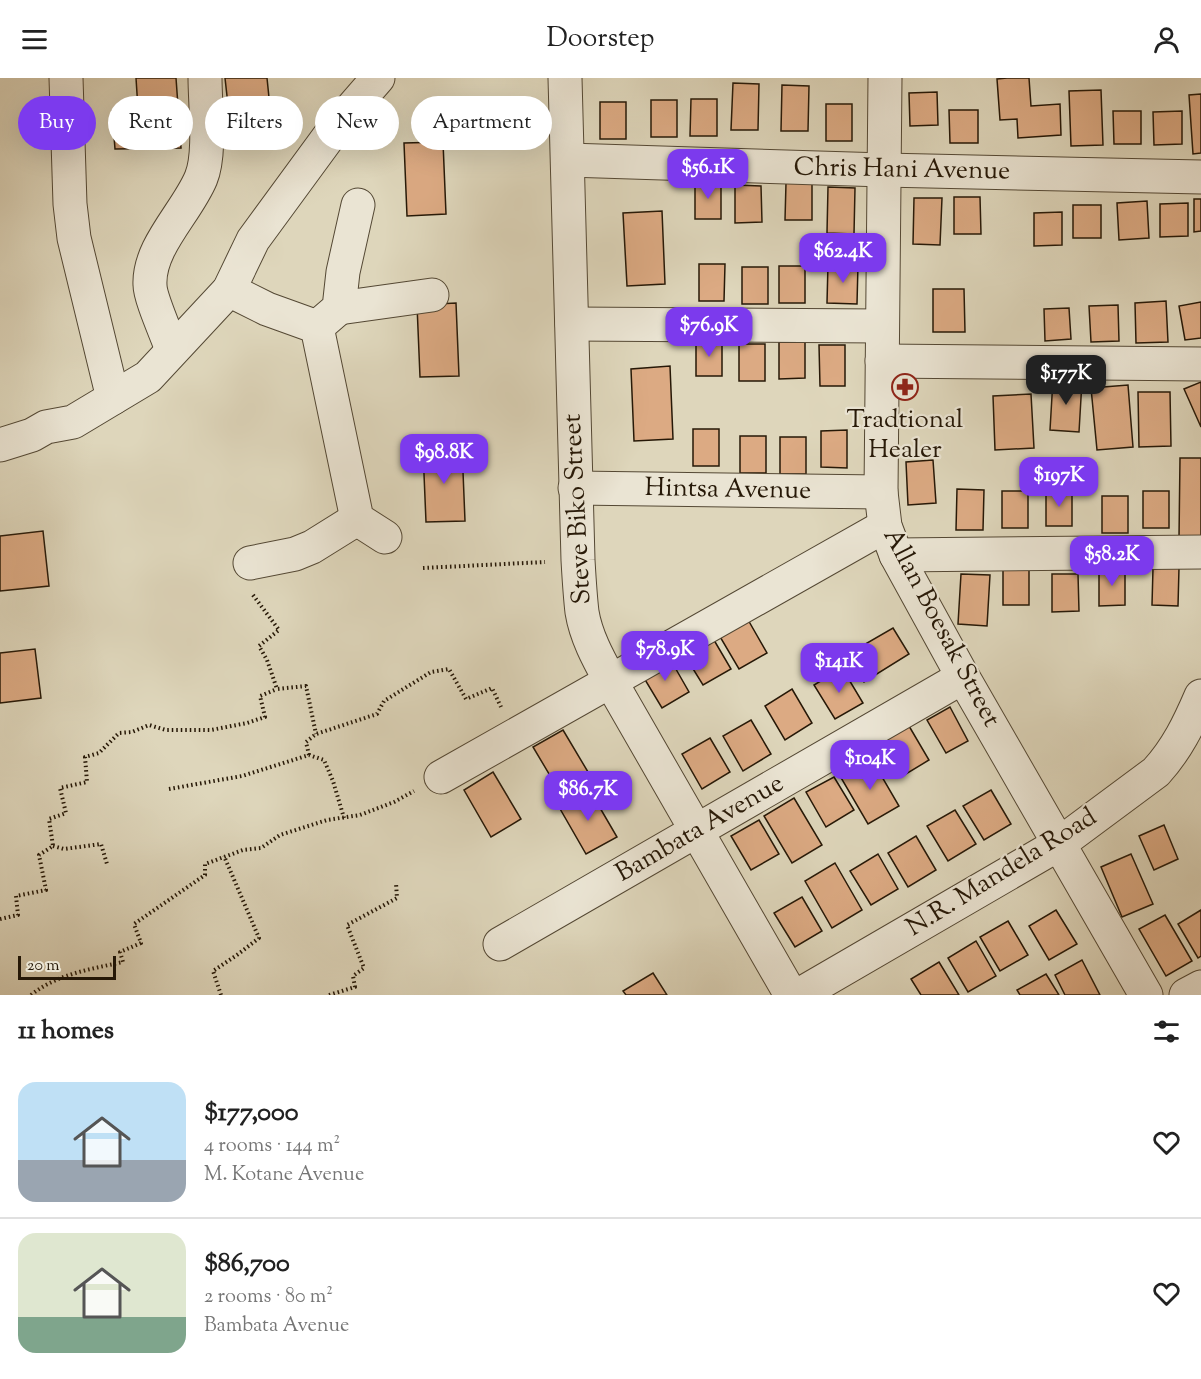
<!DOCTYPE html>
<meta charset="utf-8">
<style>
:root{--surface:#fff;--page:#f2f2f2;--text:#222;--muted:#767676;--line:#e0e0e0;--accent:#7c3aed}
body{margin:0;font-family:"Sorts Mill Goudy",serif;background:var(--page);color:var(--text);height:100vh;display:flex;flex-direction:column;font-size:22px;white-space:nowrap}
*{box-sizing:border-box;margin:0}
p{font-size:20px;color:var(--muted)}
.icon{flex:none;width:33px;height:33px;fill:none;stroke:currentColor;stroke-width:2;stroke-linecap:round;stroke-linejoin:round}
.map{position:relative;height:917px;overflow:hidden}
.side{display:flex;flex-direction:column;background:var(--surface);flex:1}
.side>*{flex:none}
.top-card{position:absolute;left:18px;top:18px;width:600px;height:54px;display:flex;gap:12px}
.scale{position:absolute;left:18px;bottom:15px;width:98px;box-sizing:border-box;padding-left:6px;border:3px solid #261807;border-top:0;font-size:16px;line-height:21px;white-space:nowrap;color:#261807;-webkit-text-stroke:4px #eae4d3;paint-order:stroke}
.price{position:absolute;translate:-50% -51px;padding:0 14px;border-radius:12px;background:var(--accent);color:#fff;font-size:20px;line-height:39px;filter:drop-shadow(0 2px 3px #0008)}
.price::after{content:'';position:absolute;left:50%;top:36px;width:18px;height:14px;margin-left:-9px;background:inherit;clip-path:polygon(0 0,100% 0,50% 100%)}
.price.active{background:#222;color:#fff}
ul{padding:0;list-style:none}
li{display:flex;align-items:center;gap:18px;height:150px;padding:0 18px}
li+li{border-top:2px solid var(--line)}
li span{display:grid;place-items:center;flex:none;width:168px;height:120px;border-radius:18px;color:#555}
li>.icon{margin-inline-start:auto}
span .icon{width:72px;height:72px;fill:#fffc;stroke-width:1}
li b{font-size:26px}
h2{display:flex;justify-content:space-between;align-items:center;height:72px;padding:0 18px;font-size:26px}
.chip{padding:0 21px;border-radius:27px;background:var(--surface);box-shadow:0 6px 24px #0002;font-size:21px;line-height:54px}
.chip.active{background:var(--accent);color:#fff}
header{display:flex;justify-content:space-between;align-items:center;height:78px;padding:0 18px;background:var(--surface);font-size:27px;font-weight:600}
.map>svg:first-child{display:block}
.building{fill:#dcaa83;stroke:#261807;stroke-width:1.5}
.lines{fill:none;stroke-linecap:round;stroke-linejoin:round}
.minor-casing{stroke:#544834;stroke-width:35}
.path{stroke:#261807;stroke-width:4;stroke-dasharray:1.5 3;stroke-linecap:butt}
.minor{stroke:#eae4d3;stroke-width:33}
.labels{text-anchor:middle;dominant-baseline:central;stroke-width:4.5;stroke-linejoin:round;paint-order:stroke}
.street-label{font-size:26px;fill:#261807;stroke:#eae4d3}
.poi-label{font-size:26px;fill:#261807;stroke:#eae4d3}
</style>
<header><svg class="icon" aria-label="menu" viewBox="0 0 24 24"><path d="M4 6h16M4 12h16M4 18h16"/></svg>Doorstep<svg class="icon" aria-label="person" viewBox="0 0 24 24"><circle cx="12" cy="8" r="4"/><path d="M4 21q1-7 8-7t8 7"/></svg></header>
<div class="map">
<svg width="1201" height="917" viewBox="0 0 1201 917">
<rect width="100%" height="100%" fill="#ded6bb"/>
<filter id="stains"><feTurbulence type="fractalNoise" baseFrequency=".00333" numOctaves="4"/><feColorMatrix values="0 0 0 0 .2 0 0 0 0 .09 0 0 0 0 .02 0 0 0 .5 -.17"/></filter>
<radialGradient id="worn" r=".72"><stop offset=".6" stop-color="#630" stop-opacity="0"/><stop offset="1" stop-color="#630" stop-opacity=".3"/></radialGradient>
<!-- building -->
<g class="building">
<polygon points="136,0 176,0 181,70 115,71 112,33 138,31"/>
<polygon points="225,0 267,0 272,49 231,54"/>
<polygon points="1007,0 1029,0 1031,28 1060,26 1061,57 1018,60 1017,41 1000,42 997,1"/>
<polygon points="733,5 759,6 758,52 731,52"/>
<polygon points="782,7 809,8 808,53 781,53"/>
<polygon points="1101,12 1103,67 1071,68 1069,13"/>
<polygon points="937,14 938,47 910,48 909,15"/>
<polygon points="1201,16 1201,75 1193,76 1189,17"/>
<polygon points="691,21 717,21 717,58 690,58"/>
<rect x="651" y="22" width="26" height="37"/>
<rect x="600" y="24" width="26" height="37"/>
<rect x="826" y="26" width="26" height="37"/>
<polygon points="949,32 978,32 978,65 950,65"/>
<polygon points="1113,33 1141,33 1141,66 1114,66"/>
<polygon points="1182,33 1182,66 1154,67 1153,34"/>
<polygon points="443,64 446,136 407,138 404,65"/>
<rect x="695" y="104" width="26" height="37"/>
<polygon points="786,105 812,105 812,142 785,142"/>
<polygon points="735,107 761,108 762,144 735,145"/>
<polygon points="828,109 855,110 854,156 827,155"/>
<polygon points="954,119 980,119 981,156 954,156"/>
<polygon points="914,120 942,120 940,167 913,166"/>
<polygon points="1194,121 1201,121 1201,153 1194,154"/>
<polygon points="1147,123 1149,160 1119,162 1117,125"/>
<polygon points="1188,125 1188,158 1160,159 1160,126"/>
<rect x="1073" y="127" width="28" height="33"/>
<polygon points="662,133 665,206 627,208 623,135"/>
<polygon points="1062,134 1062,167 1034,168 1034,135"/>
<polygon points="699,186 725,186 724,223 699,223"/>
<polygon points="828,186 858,186 857,226 827,225"/>
<rect x="779" y="188" width="26" height="37"/>
<rect x="742" y="189" width="26" height="37"/>
<polygon points="933,211 964,211 965,254 933,254"/>
<polygon points="1166,223 1168,264 1136,265 1135,225"/>
<polygon points="1201,224 1201,260 1185,262 1179,228"/>
<polygon points="456,225 459,298 420,299 417,227"/>
<polygon points="1118,227 1119,263 1091,264 1089,228"/>
<polygon points="1069,230 1071,261 1045,263 1044,231"/>
<rect x="696" y="261" width="26" height="37"/>
<polygon points="779,264 805,264 805,300 779,301"/>
<rect x="739" y="266" width="26" height="37"/>
<polygon points="819,267 845,267 845,308 820,308"/>
<polygon points="670,288 673,361 634,363 631,291"/>
<polygon points="1053,301 1082,303 1079,354 1050,352"/>
<polygon points="1201,304 1201,349 1184,311"/>
<polygon points="1128,307 1133,369 1097,372 1091,310"/>
<polygon points="1138,314 1170,314 1171,368 1139,369"/>
<polygon points="1031,316 1034,370 995,372 993,318"/>
<rect x="693" y="351" width="26" height="37"/>
<polygon points="847,352 847,390 821,389 821,353"/>
<rect x="740" y="358" width="26" height="37"/>
<rect x="780" y="359" width="26" height="37"/>
<polygon points="462,369 465,443 426,444 423,372"/>
<polygon points="1180,380 1201,380 1201,461 1179,460"/>
<polygon points="933,382 936,425 908,427 906,384"/>
<polygon points="957,411 984,412 983,452 956,452"/>
<rect x="1046" y="411" width="26" height="37"/>
<rect x="1002" y="413" width="26" height="37"/>
<rect x="1143" y="413" width="26" height="37"/>
<rect x="1102" y="418" width="26" height="37"/>
<polygon points="43,453 49,508 0,513 0,458"/>
<rect x="1003" y="490" width="26" height="37"/>
<polygon points="1099,490 1125,490 1125,527 1099,528"/>
<polygon points="1153,490 1179,490 1178,528 1152,527"/>
<polygon points="961,496 990,497 987,548 958,546"/>
<polygon points="1052,496 1078,496 1079,533 1052,534"/>
<polygon points="747,540 767,575 739,591 719,557"/>
<polygon points="893,550 909,576 864,604 848,576"/>
<polygon points="711,557 731,591 703,607 682,573"/>
<polygon points="35,571 41,620 0,625 0,575"/>
<polygon points="669,579 689,614 662,630 641,595"/>
<polygon points="842,590 863,625 835,641 814,607"/>
<polygon points="792,611 812,645 785,662 765,628"/>
<polygon points="950,629 968,663 946,675 927,642"/>
<polygon points="751,642 771,676 743,693 723,658"/>
<polygon points="909,648 929,682 901,699 881,664"/>
<polygon points="563,652 591,699 561,716 533,669"/>
<polygon points="710,660 730,694 702,711 682,676"/>
<polygon points="871,680 899,728 868,746 840,698"/>
<polygon points="493,694 521,741 491,759 464,712"/>
<polygon points="834,699 854,732 826,749 806,714"/>
<polygon points="589,711 617,759 586,776 559,729"/>
<polygon points="991,712 1011,746 984,762 963,728"/>
<polygon points="794,720 822,767 792,785 764,738"/>
<polygon points="955,732 976,766 948,783 927,748"/>
<polygon points="759,742 779,776 751,792 731,758"/>
<polygon points="1164,747 1178,781 1154,792 1139,758"/>
<polygon points="916,758 936,792 908,809 888,775"/>
<polygon points="878,776 898,811 871,827 850,793"/>
<polygon points="1131,776 1153,826 1122,839 1101,789"/>
<polygon points="835,785 862,832 832,850 805,803"/>
<polygon points="802,819 822,853 795,869 774,835"/>
<polygon points="1056,832 1077,866 1049,882 1029,848"/>
<polygon points="1201,832 1201,878 1198,880 1178,846"/>
<polygon points="1165,837 1192,883 1166,898 1139,851"/>
<polygon points="1008,843 1028,877 1000,893 980,859"/>
<polygon points="976,863 996,898 968,914 948,880"/>
<polygon points="1082,882 1100,917 1065,917 1055,897"/>
<polygon points="939,884 959,917 921,917 911,901"/>
<polygon points="653,895 667,917 626,917 623,913"/>
<polygon points="1046,896 1059,917 1020,917 1017,912"/>
</g>
<g class="lines">
<defs>
<g id="minor">
<polyline points="66,0 70,126 74,160 113,320"/>
<path d="M 565,0 L 578,482 C 579,499 580,517 582,534 C 586,559 599,582 611,604 L 791,917"/>
<polyline points="885,0 881,414 885,448 896,477 963,599 1146,917"/>
<polyline points="568,82 884,92 1201,99"/>
<polyline points="229,212 267,231 317,249 357,441 385,459"/>
<polyline points="339,230 432,217"/>
<polyline points="572,246 882,248"/>
<polyline points="317,249 339,230 343,194 358,127"/>
<path d="M 172,272 C 167,257 150,220 150,207 C 148,169 187,134 201,100 C 211,76 205,27 205,0"/>
<polyline points="882,283 1201,286"/>
<polyline points="0,367 32,357 46,349 73,344 148,299 229,212 253,162 338,46 378,0"/>
<polyline points="575,410 881,414"/>
<polyline points="896,477 1201,474"/>
<polyline points="250,485 295,476 312,469 357,441"/>
<polyline points="441,699 885,448"/>
<polyline points="500,866 963,599"/>
<path d="M 799,917 L 1059,766 L 1156,694 C 1177,671 1189,646 1201,618"/>
<polyline points="1186,917 1201,909"/>
</g>
</defs>
<!-- minor casing -->
<use href="#minor" class="minor-casing"/>
<!-- path -->
<g class="path">
<polyline points="423,490 545,484"/>
<polyline points="253,517 279,552 259,568 267,582 277,611 306,608 316,656"/>
<polyline points="309,677 306,664 316,656 377,636 384,623 431,594 449,591 466,621 492,610 501,629"/>
<polyline points="169,711 242,698 309,677 324,682 333,703 344,740"/>
<polyline points="53,768 64,771 101,766 107,786"/>
<polyline points="0,841 18,837 16,818 46,812 39,777 53,768 49,741 66,735 60,710 87,704 85,679 99,675 119,655 132,654 149,647 166,652 211,652 247,645 265,639 260,618 277,611"/>
<path d="M 31,917 C 57,896 91,891 123,884 L 120,874 L 141,865 L 134,846 L 205,797 L 205,786 L 243,772 L 261,770 L 280,757 L 327,742 L 360,737 L 394,724 L 414,713"/>
<polyline points="221,917 213,893 237,877 259,860 224,778"/>
<polyline points="329,917 355,909 353,898 364,890 347,847 397,820 396,805"/>
</g>
<!-- minor -->
<use href="#minor" class="minor"/>
</g>
<!-- icons -->
<defs>
<symbol id="pharmacy-ring" viewBox="-11 -11 22 22"><circle r="9.5" fill="#eae4d3" stroke="#8f2418" stroke-width="1.5"/><path d="M-2-6h4v4h4v4h-4v4h-4v-4h-4v-4h4Z" fill="#8f2418"/></symbol>
</defs>
<g fill-rule="evenodd">
<use href="#pharmacy-ring" x="890" y="294" width="30" height="30"/>
</g>
<g class="labels">
<!-- street labels -->
<g class="street-label">
<text transform="translate(902 92) rotate(1)">Chris Hani Avenue</text>
<text transform="translate(728 412) rotate(1)">Hintsa Avenue</text>
<text transform="translate(578 431) rotate(-93)">Steve Biko Street</text>
<text transform="translate(941 550) rotate(62)">Allan Boesak Street</text>
<text transform="translate(700 751) rotate(-30)">Bambata Avenue</text>
<text transform="translate(1002 795) rotate(-32)">N.R. Mandela Road</text>
</g>
<!-- poi labels -->
<g class="poi-label">
<text x="905" y="342">Tradtional<tspan x="905" dy="30">Healer</tspan></text>
</g>
</g>
<rect width="100%" height="100%" filter="url(#stains)"/>
<rect width="100%" height="100%" fill="url(#worn)"/>
</svg>
<div class="scale">20 m</div>
<b class="price" style="left:708px;top:122px">$56.1K</b>
<b class="price" style="left:843px;top:206px">$62.4K</b>
<b class="price" style="left:709px;top:280px">$76.9K</b>
<b class="price active" style="left:1066px;top:328px">$177K</b>
<b class="price" style="left:444px;top:407px">$98.8K</b>
<b class="price" style="left:1059px;top:430px">$197K</b>
<b class="price" style="left:1112px;top:509px">$58.2K</b>
<b class="price" style="left:665px;top:604px">$78.9K</b>
<b class="price" style="left:839px;top:616px">$141K</b>
<b class="price" style="left:870px;top:713px">$104K</b>
<b class="price" style="left:588px;top:744px">$86.7K</b>
<div class="top-card">
<a class="chip active">Buy</a>
<a class="chip">Rent</a>
<a class="chip">Filters</a>
<a class="chip">New</a>
<a class="chip">Apartment</a>
</div>
</div>
<section class="side">
<h2>11 homes<svg class="icon" aria-label="filters" viewBox="0 0 24 24"><path d="M4 7h16M4 17h16"/><circle cx="9" cy="7" r="2"/><circle cx="15" cy="17" r="2"/></svg></h2>
<ul>
<li><span style="background:linear-gradient(#bfe0f5 65%,#9aa5b1 0)"><svg class="icon" aria-label="home" viewBox="0 0 24 24"><path d="M3 11l9-7 9 7M6 9v11h12V9"/></svg></span><div><b>$177,000</b><p>4 rooms · 144 m²</p><p>M. Kotane Avenue</p></div><svg class="icon" aria-label="heart" viewBox="0 0 24 24"><path d="M12 20l-8-8c-3-5 5-10 8-4 3-6 11-1 8 4z"/></svg></li>
<li><span style="background:linear-gradient(#dfe7d0 70%,#7fa58c 0)"><svg class="icon" aria-label="home" viewBox="0 0 24 24"><path d="M3 11l9-7 9 7M6 9v11h12V9"/></svg></span><div><b>$86,700</b><p>2 rooms · 80 m²</p><p>Bambata Avenue</p></div><svg class="icon" aria-label="heart" viewBox="0 0 24 24"><path d="M12 20l-8-8c-3-5 5-10 8-4 3-6 11-1 8 4z"/></svg></li>
</ul>
</section>
